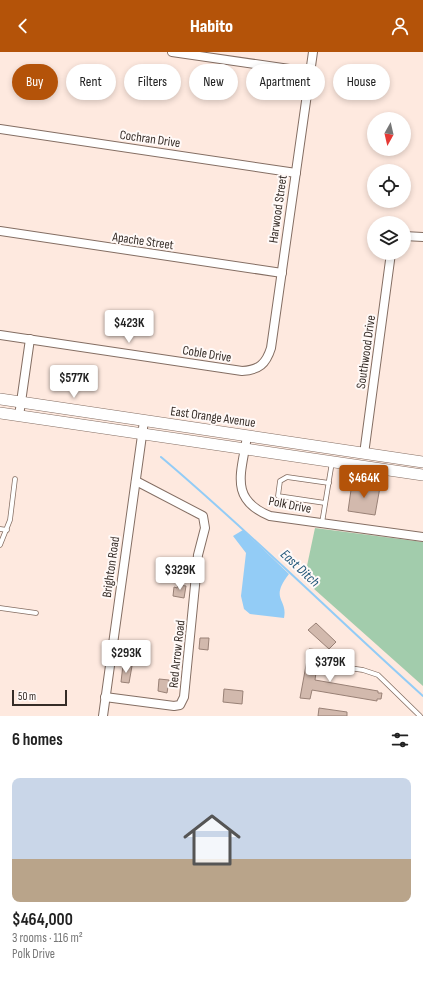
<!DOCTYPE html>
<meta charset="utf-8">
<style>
:root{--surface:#fff;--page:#f6f6f6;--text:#222;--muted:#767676;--accent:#b45309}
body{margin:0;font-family:"Sofia Sans Condensed",sans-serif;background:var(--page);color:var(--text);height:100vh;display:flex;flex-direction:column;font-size:15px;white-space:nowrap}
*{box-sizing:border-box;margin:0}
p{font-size:13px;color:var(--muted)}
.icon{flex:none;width:22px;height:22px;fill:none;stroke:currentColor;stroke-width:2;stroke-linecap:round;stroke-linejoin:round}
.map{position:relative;height:664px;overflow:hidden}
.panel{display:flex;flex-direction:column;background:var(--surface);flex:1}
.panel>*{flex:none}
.banner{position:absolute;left:12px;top:12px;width:399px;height:36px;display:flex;gap:8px}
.needle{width:26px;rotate:188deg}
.fabs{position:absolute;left:367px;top:60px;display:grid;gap:8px}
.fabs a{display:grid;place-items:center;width:44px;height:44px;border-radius:50%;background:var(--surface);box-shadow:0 2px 6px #0003;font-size:20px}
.scale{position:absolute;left:12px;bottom:10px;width:55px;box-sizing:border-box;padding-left:4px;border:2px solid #352c27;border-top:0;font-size:11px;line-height:14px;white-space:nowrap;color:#352c27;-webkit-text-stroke:3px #fff9f7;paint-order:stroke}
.price{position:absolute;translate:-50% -34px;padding:0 9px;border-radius:4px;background:#fff;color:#222;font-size:13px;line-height:26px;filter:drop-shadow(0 1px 2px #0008)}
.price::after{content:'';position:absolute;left:50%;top:24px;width:12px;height:9px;margin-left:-6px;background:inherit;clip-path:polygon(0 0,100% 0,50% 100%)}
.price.selected{background:var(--accent);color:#fff}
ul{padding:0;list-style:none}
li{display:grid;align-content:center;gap:8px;height:212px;padding:0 12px}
li span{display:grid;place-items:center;height:124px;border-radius:8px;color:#555}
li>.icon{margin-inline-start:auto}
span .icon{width:72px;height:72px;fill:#fffc;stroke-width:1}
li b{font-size:17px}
h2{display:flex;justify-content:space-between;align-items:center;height:48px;padding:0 12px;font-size:17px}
.pill{padding:0 14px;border-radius:18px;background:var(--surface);box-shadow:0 2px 6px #0003;font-size:14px;line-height:36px}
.pill.selected{background:var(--accent);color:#fff}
header{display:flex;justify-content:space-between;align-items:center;height:52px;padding:0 12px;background:var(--accent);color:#fff;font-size:18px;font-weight:800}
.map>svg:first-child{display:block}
.green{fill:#a2ccac}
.water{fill:#93ccf6}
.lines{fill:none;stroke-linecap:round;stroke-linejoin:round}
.stream{stroke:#93ccf6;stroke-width:2}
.building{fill:#d2b9ad;stroke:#998176}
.service-casing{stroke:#846e63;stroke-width:5.5}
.minor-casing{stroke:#846e63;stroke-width:10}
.tertiary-casing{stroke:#846e63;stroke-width:12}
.service{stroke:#fff;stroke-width:4}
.minor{stroke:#fff;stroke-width:8}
.tertiary{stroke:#fff;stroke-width:11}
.labels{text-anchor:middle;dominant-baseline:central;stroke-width:4;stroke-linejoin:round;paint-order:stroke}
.street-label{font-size:13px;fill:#352c27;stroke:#fff9f7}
.water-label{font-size:14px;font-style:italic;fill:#1f5578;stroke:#fff9f7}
</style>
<header><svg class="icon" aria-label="back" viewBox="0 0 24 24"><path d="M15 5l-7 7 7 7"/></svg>Habito<svg class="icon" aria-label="person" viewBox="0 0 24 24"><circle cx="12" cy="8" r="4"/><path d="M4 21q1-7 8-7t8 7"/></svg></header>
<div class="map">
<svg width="423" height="664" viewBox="0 0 423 664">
<rect width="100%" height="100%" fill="#fee9df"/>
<!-- green -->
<polygon class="green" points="315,476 423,490 423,634 304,528"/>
<!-- water -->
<path class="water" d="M 243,478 L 289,522 C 269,548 288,546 284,566 L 250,562 L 244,557 L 241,544 L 246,501 L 233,484 Z"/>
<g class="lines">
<!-- stream -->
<path class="stream" d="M 161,405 C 251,481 335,565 423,644"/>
</g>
<!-- building -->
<g class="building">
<polygon points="352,431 380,435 375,463 348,459"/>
<polygon points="178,533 186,534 184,546 173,544 174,535 177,536"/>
<polygon points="316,571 336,590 329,597 308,578"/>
<polygon points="200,586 209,586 208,598 199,597"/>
<polygon points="309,597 319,598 315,628 378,639 378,641 382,641 381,647 377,647 377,649 312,638 310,647 300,646"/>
<polygon points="123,613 132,614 129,631 121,630"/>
<polygon points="159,627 169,628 167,641 158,639"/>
<polygon points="224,637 243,639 242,652 223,650"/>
<polygon points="319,656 347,660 347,664 318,664"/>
</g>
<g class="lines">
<defs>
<g id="service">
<polyline points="325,451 278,444 280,429 287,425 329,431"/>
<polyline points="322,471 332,410"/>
<polyline points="0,477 7,478"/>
<polyline points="0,493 10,468 15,427"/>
<polyline points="0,556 36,561"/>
<polyline points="329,613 363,618 378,623 420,664"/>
</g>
<g id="minor">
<polyline points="172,0 310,20"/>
<polyline points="0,77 296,121"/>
<polyline points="0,179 282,221"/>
<polyline points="404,184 423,185"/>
<path d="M 0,283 L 242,319 C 259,318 266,312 271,296 L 313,0"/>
<polyline points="19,364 30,287"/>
<path d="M 247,384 C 242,420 228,447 270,464 L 423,485"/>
<polyline points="364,402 391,201"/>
<polyline points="105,645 174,654 180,653 184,645 198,503 205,476 203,464 136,429"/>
<polyline points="103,664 144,369"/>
</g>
<g id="tertiary">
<polyline points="0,347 423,410"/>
<polyline points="0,361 423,423"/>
</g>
</defs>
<!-- service casing -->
<use href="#service" class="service-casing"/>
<!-- minor casing -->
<use href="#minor" class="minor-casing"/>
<!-- tertiary casing -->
<use href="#tertiary" class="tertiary-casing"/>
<!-- service -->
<use href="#service" class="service"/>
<!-- minor -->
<use href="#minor" class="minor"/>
<!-- tertiary -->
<use href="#tertiary" class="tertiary"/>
</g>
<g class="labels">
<!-- street labels -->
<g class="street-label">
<text transform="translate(150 87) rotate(8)">Cochran Drive</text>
<text transform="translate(278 157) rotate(-82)">Harwood Street</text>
<text transform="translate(143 189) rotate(8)">Apache Street</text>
<text transform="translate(366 300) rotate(-82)">Southwood Drive</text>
<text transform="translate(207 302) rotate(9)">Coble Drive</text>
<text transform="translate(213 365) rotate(8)">East Orange Avenue</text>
<text transform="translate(290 453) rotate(11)">Polk Drive</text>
<text transform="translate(111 515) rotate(-82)">Brighton Road</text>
<text transform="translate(177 602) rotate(-84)">Red Arrow Road</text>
</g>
<!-- water labels -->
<g class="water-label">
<text transform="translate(300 516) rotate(43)">East Ditch</text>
</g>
</g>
</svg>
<div class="fabs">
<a><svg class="needle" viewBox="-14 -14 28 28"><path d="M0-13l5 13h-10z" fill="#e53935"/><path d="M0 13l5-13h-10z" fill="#767676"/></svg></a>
<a><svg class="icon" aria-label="locate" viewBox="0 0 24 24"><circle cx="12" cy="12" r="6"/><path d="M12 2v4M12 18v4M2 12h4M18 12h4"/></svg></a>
<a><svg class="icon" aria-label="layers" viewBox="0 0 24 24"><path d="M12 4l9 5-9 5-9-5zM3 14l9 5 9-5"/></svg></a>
</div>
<div class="scale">50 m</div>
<b class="price" style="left:129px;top:292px">$423K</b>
<b class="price" style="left:74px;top:347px">$577K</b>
<b class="price selected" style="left:364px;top:447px">$464K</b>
<b class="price" style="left:180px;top:539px">$329K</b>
<b class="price" style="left:126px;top:622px">$293K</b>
<b class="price" style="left:330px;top:631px">$379K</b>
<div class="banner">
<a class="pill selected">Buy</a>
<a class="pill">Rent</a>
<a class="pill">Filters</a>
<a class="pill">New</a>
<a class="pill">Apartment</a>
<a class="pill">House</a>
</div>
</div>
<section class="panel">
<h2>6 homes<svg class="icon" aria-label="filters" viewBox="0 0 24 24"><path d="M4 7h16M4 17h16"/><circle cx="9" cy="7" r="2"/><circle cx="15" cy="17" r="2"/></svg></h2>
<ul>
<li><span style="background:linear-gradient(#c9d6e8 65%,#b9a48a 0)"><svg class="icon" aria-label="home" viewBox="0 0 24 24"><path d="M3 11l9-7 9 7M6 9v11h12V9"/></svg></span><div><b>$464,000</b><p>3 rooms · 116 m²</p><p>Polk Drive</p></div></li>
</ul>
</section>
